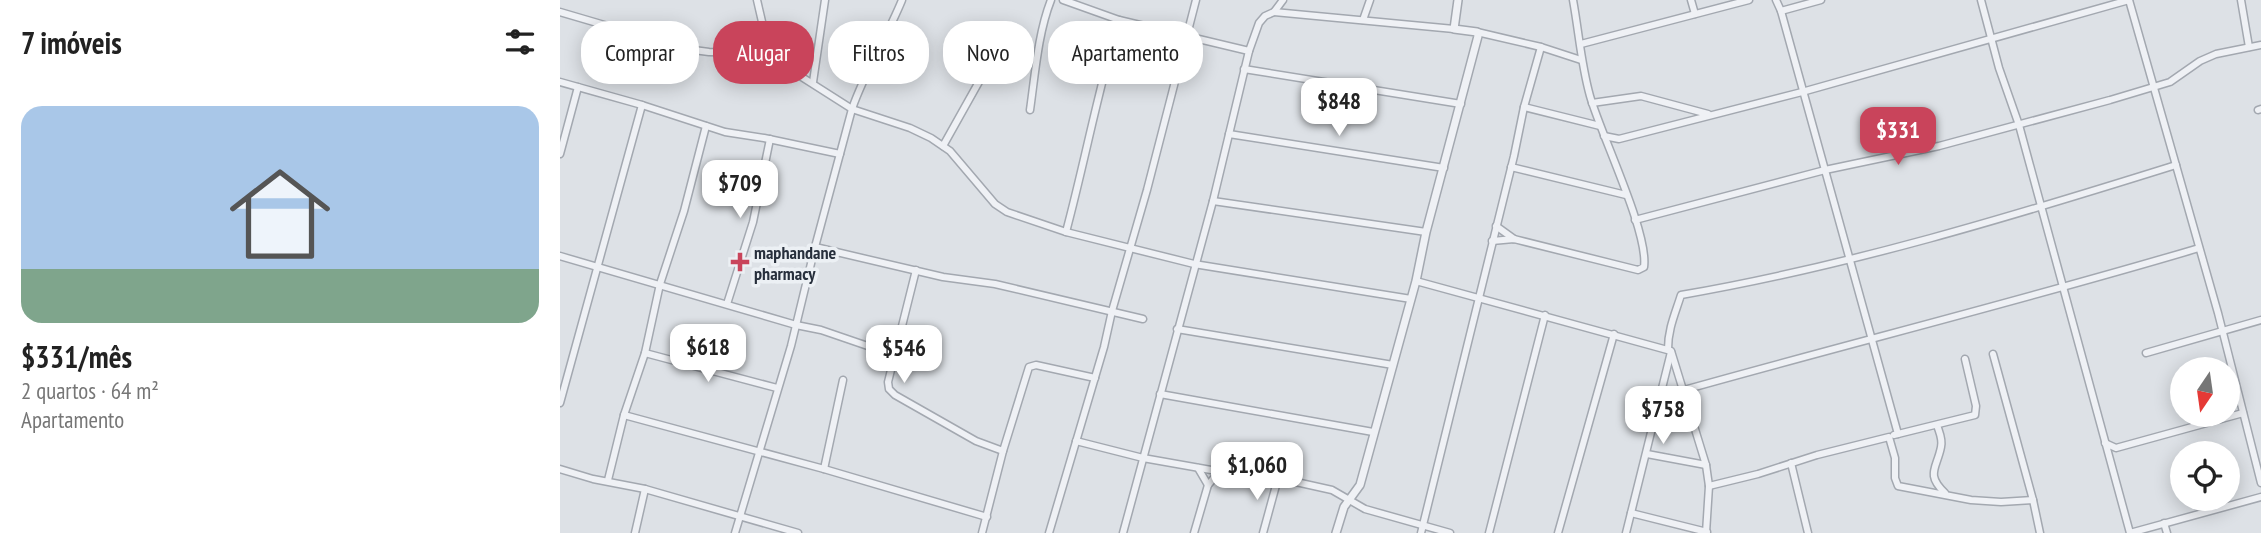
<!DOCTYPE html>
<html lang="pt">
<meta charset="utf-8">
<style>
:root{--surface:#fff;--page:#f2f2f2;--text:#222;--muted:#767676;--accent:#c9445b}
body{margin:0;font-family:"PT Sans Narrow",sans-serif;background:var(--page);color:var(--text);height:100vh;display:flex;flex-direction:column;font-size:26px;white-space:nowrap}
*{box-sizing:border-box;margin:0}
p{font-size:23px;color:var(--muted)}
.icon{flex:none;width:38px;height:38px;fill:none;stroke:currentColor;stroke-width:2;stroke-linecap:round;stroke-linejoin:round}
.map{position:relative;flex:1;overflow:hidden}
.panel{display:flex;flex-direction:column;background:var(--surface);width:560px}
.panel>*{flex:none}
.top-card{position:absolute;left:21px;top:21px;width:665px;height:63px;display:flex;gap:14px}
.needle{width:46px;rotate:193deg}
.buttons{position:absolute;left:1610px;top:357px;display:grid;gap:14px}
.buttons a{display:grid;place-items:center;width:70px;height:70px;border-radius:50%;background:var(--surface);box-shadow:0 4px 18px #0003;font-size:35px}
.price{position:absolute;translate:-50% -60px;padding:0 16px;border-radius:14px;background:#fff;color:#222;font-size:23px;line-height:46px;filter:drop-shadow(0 2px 4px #0008)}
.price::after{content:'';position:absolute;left:50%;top:42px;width:21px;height:16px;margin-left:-10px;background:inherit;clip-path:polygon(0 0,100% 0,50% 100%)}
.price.on{background:var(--accent);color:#fff}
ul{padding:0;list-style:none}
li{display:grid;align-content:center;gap:14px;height:371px;padding:0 21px}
li span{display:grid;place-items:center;height:217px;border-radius:21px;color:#555}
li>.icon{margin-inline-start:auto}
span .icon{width:126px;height:126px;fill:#fffc;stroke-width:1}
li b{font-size:30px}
h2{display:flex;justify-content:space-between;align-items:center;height:84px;padding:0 21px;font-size:30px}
.tag{padding:0 24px;border-radius:28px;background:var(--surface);box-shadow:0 4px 18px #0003;font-size:24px;line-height:63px}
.tag.on{background:var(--accent);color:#fff}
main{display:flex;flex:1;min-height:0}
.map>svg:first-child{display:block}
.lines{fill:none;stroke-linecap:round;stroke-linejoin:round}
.minor-casing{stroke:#a3a8b0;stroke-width:9}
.tertiary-casing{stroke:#a3a8b0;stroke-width:10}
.minor{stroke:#eff1f5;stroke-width:6}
.tertiary{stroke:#eff1f5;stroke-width:7}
.poi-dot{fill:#c9445b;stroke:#ecf0f4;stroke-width:2.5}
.labels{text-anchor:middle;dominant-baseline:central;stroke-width:7;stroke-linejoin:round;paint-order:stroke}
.poi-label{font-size:18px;font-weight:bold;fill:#272f3c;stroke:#ecf0f4;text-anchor:start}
</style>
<main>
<section class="panel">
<h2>7 imóveis<svg class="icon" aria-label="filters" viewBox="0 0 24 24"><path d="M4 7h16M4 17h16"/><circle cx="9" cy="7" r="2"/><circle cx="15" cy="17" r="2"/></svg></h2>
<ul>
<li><span style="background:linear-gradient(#a9c7e8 75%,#7fa58c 0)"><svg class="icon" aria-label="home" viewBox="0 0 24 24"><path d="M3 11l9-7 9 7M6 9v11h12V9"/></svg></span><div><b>$331/mês</b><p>2 quartos · 64 m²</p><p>Apartamento</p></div></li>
</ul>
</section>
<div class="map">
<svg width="1701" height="533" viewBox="0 0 1701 533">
<rect width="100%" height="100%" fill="#dde1e6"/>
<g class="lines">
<defs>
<g id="minor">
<polyline points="197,0 203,26 204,53 292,109 350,128 371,138 390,151 435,204 447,212 506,232 634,264 851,299"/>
<polyline points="503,0 559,20 689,51"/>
<polyline points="1131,0 1135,14"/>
<polyline points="1216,0 1221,11 1338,434"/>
<polyline points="1421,0 1439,68 1459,125 1570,533 1701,497"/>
<polyline points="1569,0 1658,313 1701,483"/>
<polyline points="1681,0 1689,47"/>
<polyline points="1221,11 1261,0"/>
<polyline points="0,12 126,49 149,52 204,53"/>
<polyline points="714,12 894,29"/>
<polyline points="803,20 810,0"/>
<polyline points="917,32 981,47 1021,60"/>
<polyline points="1021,44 1189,0"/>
<polyline points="684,69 901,104"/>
<polyline points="0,82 82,105 165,132 204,138 280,154"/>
<polyline points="253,82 265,0"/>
<polyline points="1032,103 1081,96 1148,114"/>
<polyline points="964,107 1040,126"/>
<path d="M 470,110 C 475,75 478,33 491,0"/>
<polyline points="1698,110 1701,109"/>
<polyline points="669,134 884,168"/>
<polyline points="1044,136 1059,139 1242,92 1569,0"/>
<polyline points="383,146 425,71"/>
<polyline points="0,154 18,87"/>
<polyline points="951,167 1066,195"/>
<polyline points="653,201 866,232"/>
<polyline points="1075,220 1265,170 1379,146 1550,100 1610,82 1640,61 1656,54 1701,45"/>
<polyline points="936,226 954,239"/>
<path d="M 506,232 C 525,161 538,90 559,20"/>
<path d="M 932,241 L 954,239 L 1078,270 L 1084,267 C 1089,233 1041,135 1030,96 C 1021,64 1019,33 1013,0"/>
<polyline points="255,247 383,277 435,284 583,319"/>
<polyline points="0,256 236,325 261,330 334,355"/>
<polyline points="356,270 328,382 329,389 335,395 416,441 443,451"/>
<polyline points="856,281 1111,351 1146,465 1149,486 1146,533"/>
<polyline points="167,304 193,222 210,139"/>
<polyline points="617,329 833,365"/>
<path d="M 1108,349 C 1108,329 1115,314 1121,295 C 1289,266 1453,216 1616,165"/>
<polyline points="85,353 217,388"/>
<polyline points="1586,353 1701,320"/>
<polyline points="1433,354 1473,500 1480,533"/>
<path d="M 1124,390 C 1295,342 1468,299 1639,248"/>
<polyline points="600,394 813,432"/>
<polyline points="0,403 82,105"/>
<polyline points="64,415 264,469 427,517"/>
<path d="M 1377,425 C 1379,432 1383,439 1381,447 C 1377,468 1365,474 1385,493"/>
<polyline points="1334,435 1415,415 1416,406 1405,359"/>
<polyline points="516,441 583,458 651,470 718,478 772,490 805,509 890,533"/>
<polyline points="1545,443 1556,448 1683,413"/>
<polyline points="1087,454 1146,465"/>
<polyline points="1231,463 1248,533"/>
<polyline points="638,468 648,485"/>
<polyline points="0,469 33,479 85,489 238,533"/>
<polyline points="264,469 283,380"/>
<polyline points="48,480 64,415 85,353 100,284 124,211 146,126"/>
<polyline points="1149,486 1198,474 1257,455 1329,437 1335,458 1335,478 1338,486 1411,500 1441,502 1473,500"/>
<polyline points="1071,513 1147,532"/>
<polyline points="1604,523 1607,533"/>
<polyline points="75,533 85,489"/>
<path d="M 175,533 L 231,346 L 255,247 L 292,109 C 305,71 327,37 342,0"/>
<polyline points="422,533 443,451 469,367 476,365 535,378"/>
<polyline points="489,533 544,347 552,311 587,190 636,0"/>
<polyline points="563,533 653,201 689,51 699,23 705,16 714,12 723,0"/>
<polyline points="634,533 648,485 660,471"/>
<polyline points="703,533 718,478"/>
<polyline points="861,533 954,156 964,107 981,47"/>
<polyline points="929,533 985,315"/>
<polyline points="998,533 1054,334"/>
<polyline points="1066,533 1111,352"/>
</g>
<polyline id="tertiary" points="776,533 784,507 800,485 856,281 866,232 918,36 917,32 894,29 898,0"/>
</defs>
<!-- minor casing -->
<use href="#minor" class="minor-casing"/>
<!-- tertiary casing -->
<use href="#tertiary" class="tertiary-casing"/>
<!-- minor -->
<use href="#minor" class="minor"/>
<!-- tertiary -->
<use href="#tertiary" class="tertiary"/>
</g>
<!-- markers -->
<path class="poi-dot" d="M176.5 251.5h7v7h7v7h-7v7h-7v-7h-7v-7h7z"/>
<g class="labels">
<!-- poi labels -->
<g class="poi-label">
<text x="194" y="252">maphandane<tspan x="194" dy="21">pharmacy</tspan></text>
</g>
</g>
</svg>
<div class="buttons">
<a><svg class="needle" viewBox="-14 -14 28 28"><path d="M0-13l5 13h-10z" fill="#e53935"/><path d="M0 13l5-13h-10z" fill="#767676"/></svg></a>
<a><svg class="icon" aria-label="locate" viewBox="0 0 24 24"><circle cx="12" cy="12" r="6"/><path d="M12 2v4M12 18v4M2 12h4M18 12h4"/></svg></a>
</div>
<b class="price" style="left:779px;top:138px">$848</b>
<b class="price on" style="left:1338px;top:167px">$331</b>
<b class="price" style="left:180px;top:220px">$709</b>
<b class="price" style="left:148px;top:384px">$618</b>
<b class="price" style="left:344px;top:385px">$546</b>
<b class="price" style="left:1103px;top:446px">$758</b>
<b class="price" style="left:697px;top:502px">$1,060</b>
<div class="top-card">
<a class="tag">Comprar</a>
<a class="tag on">Alugar</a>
<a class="tag">Filtros</a>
<a class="tag">Novo</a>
<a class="tag">Apartamento</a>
</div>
</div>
</main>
